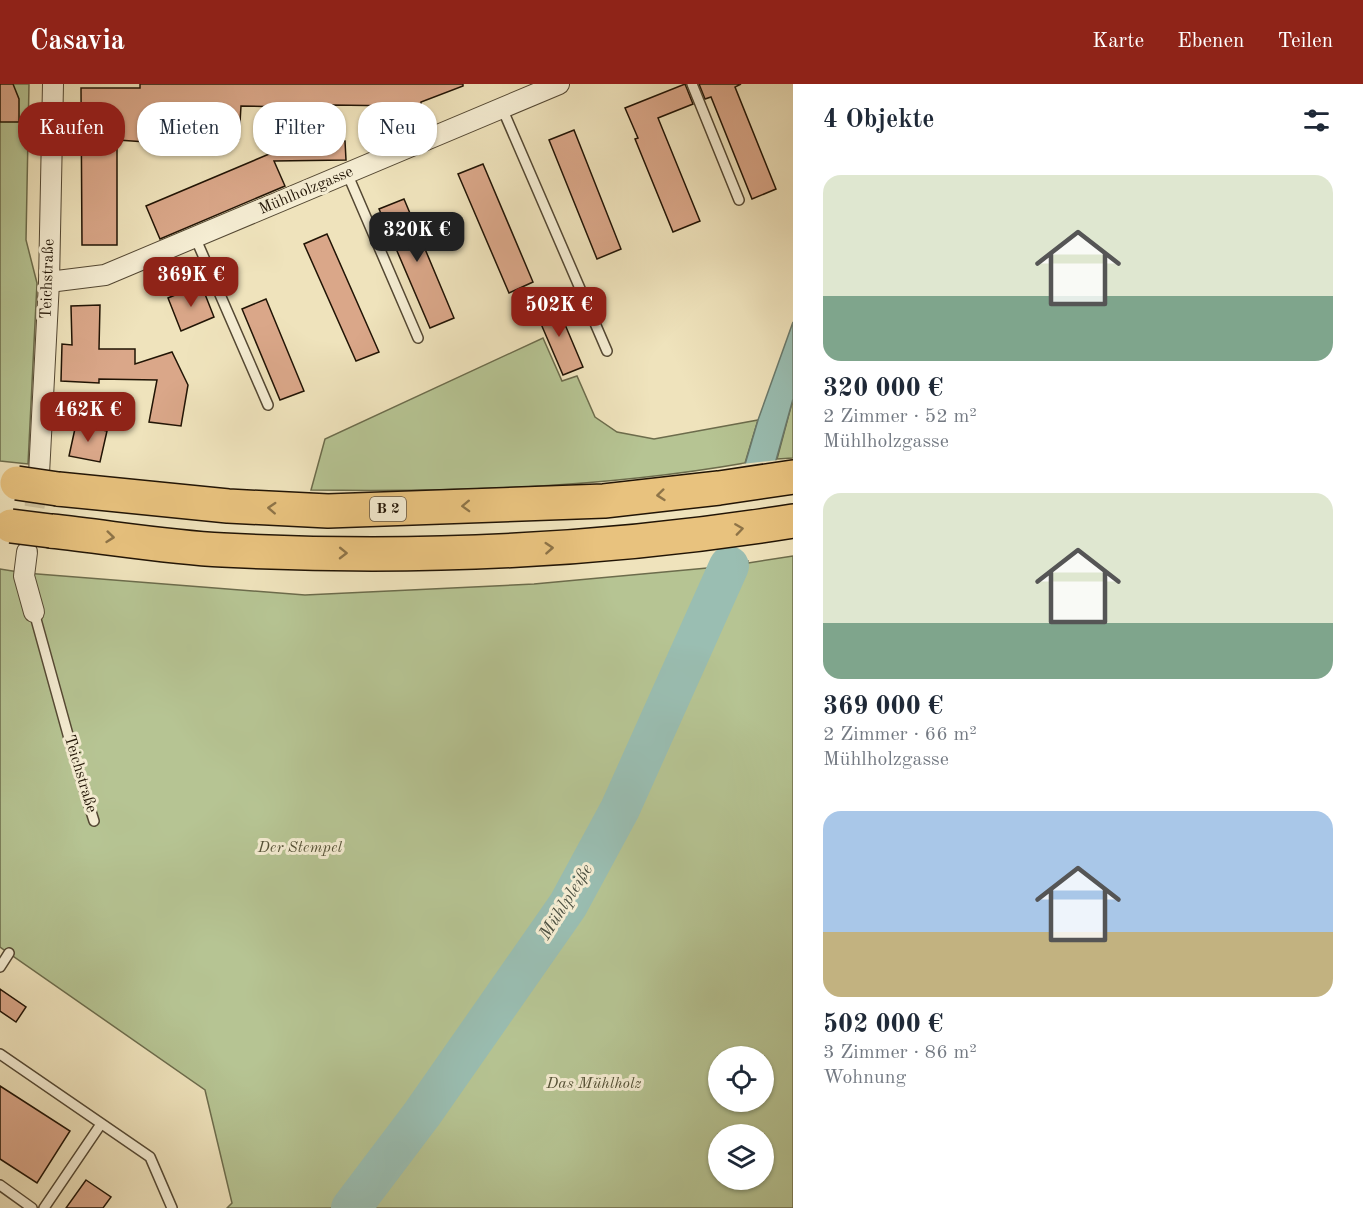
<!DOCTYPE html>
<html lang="de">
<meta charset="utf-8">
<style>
:root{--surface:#fff;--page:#f2f2f3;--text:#1f2937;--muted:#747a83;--accent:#8f2418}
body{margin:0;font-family:"Old Standard TT",serif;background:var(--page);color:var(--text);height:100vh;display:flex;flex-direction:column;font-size:22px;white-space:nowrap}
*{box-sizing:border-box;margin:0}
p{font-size:20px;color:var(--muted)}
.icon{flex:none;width:33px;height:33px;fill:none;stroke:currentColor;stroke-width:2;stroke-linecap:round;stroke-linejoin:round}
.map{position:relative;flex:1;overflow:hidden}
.sheet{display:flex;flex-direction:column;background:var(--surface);width:570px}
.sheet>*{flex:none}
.banner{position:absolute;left:18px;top:18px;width:570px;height:54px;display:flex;gap:12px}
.tools{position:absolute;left:708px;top:962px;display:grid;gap:12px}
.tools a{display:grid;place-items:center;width:66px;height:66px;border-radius:50%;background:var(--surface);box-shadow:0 2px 4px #0004;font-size:30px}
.price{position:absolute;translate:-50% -51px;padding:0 14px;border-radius:12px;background:var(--accent);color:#fff;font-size:20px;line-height:39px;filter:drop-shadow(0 2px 3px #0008)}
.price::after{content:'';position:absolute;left:50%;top:36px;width:18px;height:14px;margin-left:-9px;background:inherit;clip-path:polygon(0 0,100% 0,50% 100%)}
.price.active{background:#222;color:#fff}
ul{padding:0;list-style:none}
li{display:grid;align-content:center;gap:12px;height:318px;padding:0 30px}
li span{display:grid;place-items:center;height:186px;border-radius:18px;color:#555}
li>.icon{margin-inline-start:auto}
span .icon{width:108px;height:108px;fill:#fffc;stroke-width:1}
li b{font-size:26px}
h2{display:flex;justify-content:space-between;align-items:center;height:72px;padding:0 30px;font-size:26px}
.chip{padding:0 21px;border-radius:24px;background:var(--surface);box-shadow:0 2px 4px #0004;font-size:21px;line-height:54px}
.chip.active{background:var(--accent);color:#fff}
header{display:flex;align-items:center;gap:36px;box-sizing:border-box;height:84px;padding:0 30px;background:var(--accent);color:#fff}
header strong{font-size:28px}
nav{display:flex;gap:33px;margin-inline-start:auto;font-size:21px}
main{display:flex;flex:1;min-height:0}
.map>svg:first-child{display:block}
.green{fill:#b6c493;stroke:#6c6c4c;stroke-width:1.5;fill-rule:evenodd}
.water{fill:#9abeb2;stroke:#6a7a6d;stroke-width:1.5}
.pier{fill:#efe3bc}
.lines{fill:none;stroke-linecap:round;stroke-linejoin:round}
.river{stroke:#9abeb2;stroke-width:40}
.building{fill:#daa789;stroke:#211405;stroke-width:1.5}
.street-tunnel{stroke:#d0c4a1;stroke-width:20;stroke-dasharray:20 10;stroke-linecap:butt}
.lane-casing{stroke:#544833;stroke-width:12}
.street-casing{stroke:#544833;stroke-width:22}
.highway-casing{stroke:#211405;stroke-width:36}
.lane{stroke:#f5edd3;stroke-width:9}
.street{stroke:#f5edd3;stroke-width:20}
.highway{stroke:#e8c27e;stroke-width:33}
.highway-bridge-casing{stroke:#211405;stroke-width:36;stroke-linecap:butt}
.highway-bridge{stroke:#e8c27e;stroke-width:33}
.oneway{stroke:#8e7448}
.labels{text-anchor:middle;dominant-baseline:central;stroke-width:6;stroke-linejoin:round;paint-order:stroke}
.shield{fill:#f5edd3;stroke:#615543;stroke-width:1.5}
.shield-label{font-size:15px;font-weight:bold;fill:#211405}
.street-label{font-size:16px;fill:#211405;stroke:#f5edd3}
.park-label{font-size:16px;font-style:italic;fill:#555237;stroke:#f5edd3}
.water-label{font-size:18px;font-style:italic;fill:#4b5042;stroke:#f5edd3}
</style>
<header>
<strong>Casavia</strong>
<nav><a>Karte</a><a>Ebenen</a><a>Teilen</a></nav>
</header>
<main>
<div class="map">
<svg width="793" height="1124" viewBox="0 0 793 1124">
<rect width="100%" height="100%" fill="#efe3bc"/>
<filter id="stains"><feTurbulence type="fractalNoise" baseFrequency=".00333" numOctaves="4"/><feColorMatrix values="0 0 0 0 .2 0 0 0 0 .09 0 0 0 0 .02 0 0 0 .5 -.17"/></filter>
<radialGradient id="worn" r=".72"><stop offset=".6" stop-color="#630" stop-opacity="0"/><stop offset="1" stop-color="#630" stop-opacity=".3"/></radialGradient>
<!-- green -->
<g class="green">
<polygon points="0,0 29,0 26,156 37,199 28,380 0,377"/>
<path d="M 543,254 L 562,297 L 577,292 L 595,333 L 617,348 L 654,355 L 758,336 L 745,379 C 602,404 456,408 311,406 L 325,355 Z"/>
<polygon points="793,315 793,374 777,375"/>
<path d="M 793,472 L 793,1124 L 227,1124 L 232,1119 L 205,1006 L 0,863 L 0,485 L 25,489 L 305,511 L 534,500 L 729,482 ZM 718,972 L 764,972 L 764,1017 L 718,1017 ZM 718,1050 L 764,1050 L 764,1095 L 718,1095 Z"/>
</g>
<!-- water -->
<polygon class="water" points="793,238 793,315 745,488 696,534 713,490 758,336"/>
<!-- pier -->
<polygon class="pier" points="779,376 751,476 712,481 742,380"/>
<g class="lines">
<!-- river -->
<polyline class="river" points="351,1124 422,1030 568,821 620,725 729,482"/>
</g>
<!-- building -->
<g class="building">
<polygon points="0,0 13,0 19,15 19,38 0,38"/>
<polygon points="140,0 463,0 463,2 421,18 421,21 403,25 403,22 332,21 332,24 241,22 239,55 160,51 160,59 118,56 117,52 117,161 82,161 81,4 140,4"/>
<polygon points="685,0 693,20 658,34 700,137 673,148 635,55 638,54 625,24"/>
<polygon points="699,0 741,0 735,3 776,105 752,115 711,13 705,15"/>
<polygon points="574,46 621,165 597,175 549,56"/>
<polygon points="300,57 345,57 346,76 274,77 285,102 160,155 146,122"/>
<polygon points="483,80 533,198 509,209 458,90"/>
<polygon points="404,115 454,234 430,244 379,125"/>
<polygon points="327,150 379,268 356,277 304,160"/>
<polygon points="201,200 214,233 181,247 168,214"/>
<polygon points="266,215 304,307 280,316 242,225"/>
<polygon points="555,217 583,283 563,291 535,226"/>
<polygon points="100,221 99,265 135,265 135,280 172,268 188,301 181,342 149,338 157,296 99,295 99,299 61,297 62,260 72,261 71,222"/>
<polygon points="76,340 107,347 100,378 69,372"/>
<polygon points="0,905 26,923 16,938 0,927"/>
<polygon points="0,1002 70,1047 37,1099 0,1075"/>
<polygon points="86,1096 111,1113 103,1124 66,1124"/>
</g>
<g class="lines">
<!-- street-tunnel -->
<polyline class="street-tunnel" points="30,453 39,393"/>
<defs>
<g id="lane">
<polyline points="692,0 739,116"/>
<polyline points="502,24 607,267"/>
<polyline points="347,89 418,254"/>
<polyline points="195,153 268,321"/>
<polyline points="34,528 75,676 94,737"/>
<polyline points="0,883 9,869"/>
<polyline points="0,970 150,1073 172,1124"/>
<polyline points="0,1101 32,1124"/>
<polyline points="44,1124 101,1040"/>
</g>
<g id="street">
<polyline points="49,198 105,191 559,0"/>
<polyline points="39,390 49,198 53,0"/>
<polyline points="27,468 24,492 34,528"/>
</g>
<g id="highway">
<polyline points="58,405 228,422 328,427 604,417 719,404 793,393"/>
<path d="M 51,447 C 108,453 166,463 223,466 C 413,476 605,467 793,437"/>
</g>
</defs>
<!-- lane casing -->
<use href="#lane" class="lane-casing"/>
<!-- street casing -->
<use href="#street" class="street-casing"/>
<!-- highway casing -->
<use href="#highway" class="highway-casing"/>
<!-- lane -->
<use href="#lane" class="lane"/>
<!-- street -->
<use href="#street" class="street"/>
<!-- highway -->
<use href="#highway" class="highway"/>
<defs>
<g id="highway-bridge">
<polyline points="17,399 58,405"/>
<polyline points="11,442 51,447"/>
</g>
</defs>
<!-- highway-bridge casing -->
<use href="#highway-bridge" class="highway-bridge-casing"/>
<!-- highway-bridge -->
<use href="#highway-bridge" class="highway-bridge"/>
</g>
<!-- one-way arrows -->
<defs><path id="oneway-chevron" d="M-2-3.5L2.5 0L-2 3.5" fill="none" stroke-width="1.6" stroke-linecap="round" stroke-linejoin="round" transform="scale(1.5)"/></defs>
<g class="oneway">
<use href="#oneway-chevron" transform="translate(661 411) rotate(174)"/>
<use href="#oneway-chevron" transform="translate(466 422) rotate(178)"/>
<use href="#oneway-chevron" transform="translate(272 424) rotate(-177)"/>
<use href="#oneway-chevron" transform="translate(739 445) rotate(-8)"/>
<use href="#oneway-chevron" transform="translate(110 453) rotate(6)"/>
<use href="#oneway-chevron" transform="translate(549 464) rotate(-4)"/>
<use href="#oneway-chevron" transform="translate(343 469) rotate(1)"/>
</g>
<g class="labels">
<!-- shield labels -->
<rect class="shield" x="370" y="413" width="36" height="24" rx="4.5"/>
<g class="shield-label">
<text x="388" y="425">B 2</text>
</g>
<!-- street labels -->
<g class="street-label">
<text transform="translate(306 107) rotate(-23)">Mühlholzgasse</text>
<text transform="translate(48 195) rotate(-88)">Teichstraße</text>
<text transform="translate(80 690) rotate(73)">Teichstraße</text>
</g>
<!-- park labels -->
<g class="park-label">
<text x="300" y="764">Der Stempel</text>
<text x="594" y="1000">Das Mühlholz</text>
</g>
<!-- water labels -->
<g class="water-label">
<text transform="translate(566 818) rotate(-58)">Mühlpleiße</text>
</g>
</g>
<rect width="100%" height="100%" filter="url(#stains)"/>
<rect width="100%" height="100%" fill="url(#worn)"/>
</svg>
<div class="tools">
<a><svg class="icon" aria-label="locate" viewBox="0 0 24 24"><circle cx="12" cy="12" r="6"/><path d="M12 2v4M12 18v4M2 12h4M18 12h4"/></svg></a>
<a><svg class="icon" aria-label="layers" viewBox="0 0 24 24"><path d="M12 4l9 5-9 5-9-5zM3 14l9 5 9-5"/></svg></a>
</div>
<b class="price active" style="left:417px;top:179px">320K €</b>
<b class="price" style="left:191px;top:224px">369K €</b>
<b class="price" style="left:559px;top:254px">502K €</b>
<b class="price" style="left:88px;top:359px">462K €</b>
<div class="banner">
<a class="chip active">Kaufen</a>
<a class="chip">Mieten</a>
<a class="chip">Filter</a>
<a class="chip">Neu</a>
</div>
</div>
<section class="sheet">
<h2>4 Objekte<svg class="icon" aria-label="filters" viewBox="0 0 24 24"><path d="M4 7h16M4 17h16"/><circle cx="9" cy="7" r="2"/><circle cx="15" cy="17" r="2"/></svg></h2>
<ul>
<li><span style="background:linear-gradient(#dfe7d0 65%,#7fa58c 0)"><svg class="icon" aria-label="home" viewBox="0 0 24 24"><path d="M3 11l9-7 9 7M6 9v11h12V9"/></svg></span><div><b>320 000 €</b><p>2 Zimmer · 52 m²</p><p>Mühlholzgasse</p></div></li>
<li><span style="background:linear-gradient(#dfe7d0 70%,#7fa58c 0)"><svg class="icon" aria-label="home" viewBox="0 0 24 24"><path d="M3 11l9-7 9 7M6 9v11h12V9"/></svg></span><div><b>369 000 €</b><p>2 Zimmer · 66 m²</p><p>Mühlholzgasse</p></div></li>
<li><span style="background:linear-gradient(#a9c7e8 65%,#c2b280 0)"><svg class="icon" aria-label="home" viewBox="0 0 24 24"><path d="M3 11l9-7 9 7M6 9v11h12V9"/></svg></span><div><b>502 000 €</b><p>3 Zimmer · 86 m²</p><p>Wohnung</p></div></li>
</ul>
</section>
</main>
